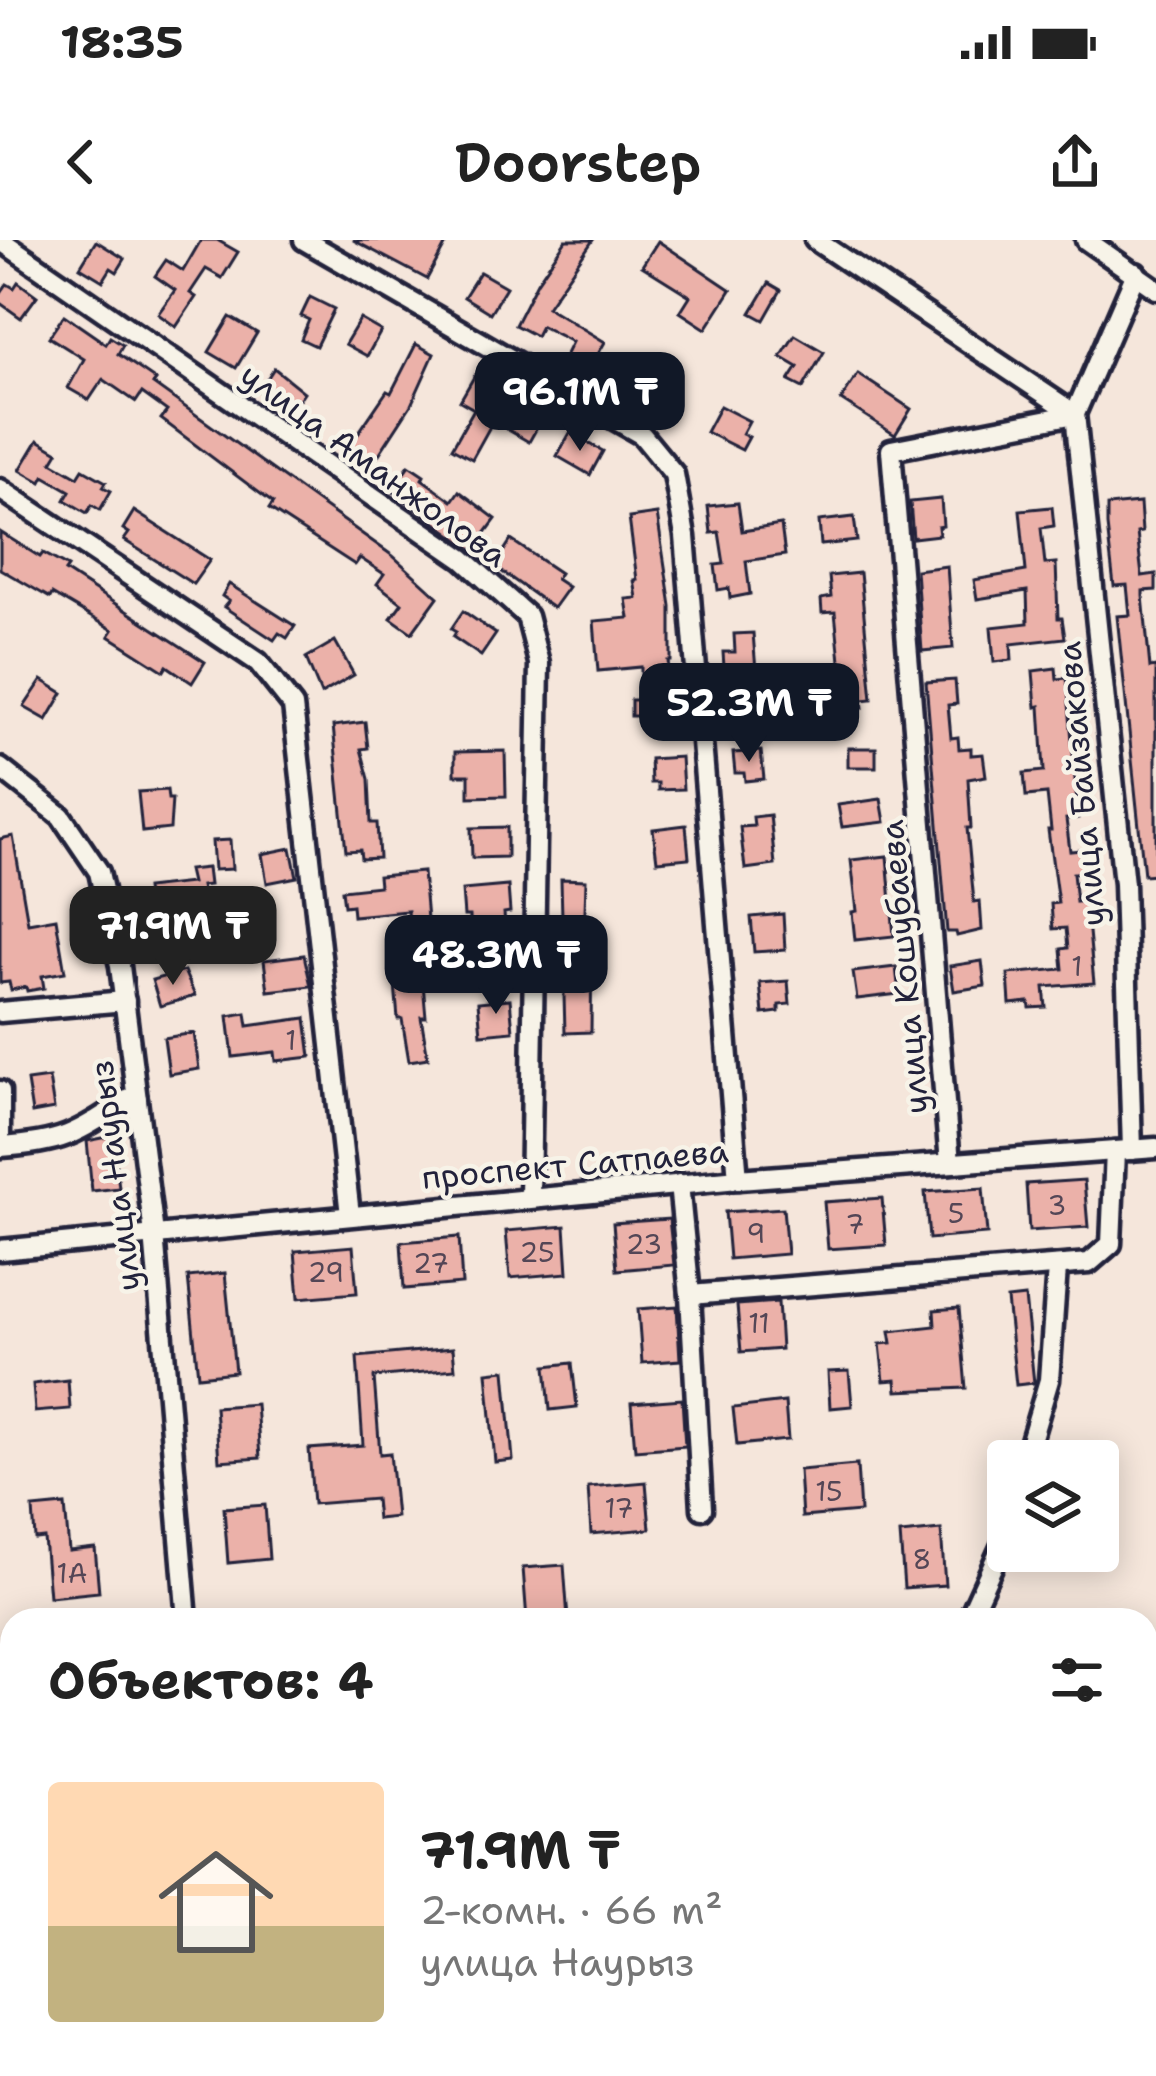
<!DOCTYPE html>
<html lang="ru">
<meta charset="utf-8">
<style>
:root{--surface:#fff;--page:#f2f2f2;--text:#222;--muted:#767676;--accent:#111827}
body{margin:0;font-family:"Shantell Sans",sans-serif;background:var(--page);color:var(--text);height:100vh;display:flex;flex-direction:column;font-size:45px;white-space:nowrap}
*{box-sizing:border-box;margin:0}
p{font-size:39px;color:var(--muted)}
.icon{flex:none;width:66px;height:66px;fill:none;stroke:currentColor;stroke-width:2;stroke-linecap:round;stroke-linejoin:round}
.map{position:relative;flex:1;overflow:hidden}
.side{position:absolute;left:0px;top:1368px;width:1158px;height:468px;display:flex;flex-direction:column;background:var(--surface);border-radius:36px 36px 0 0;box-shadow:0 6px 30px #0003}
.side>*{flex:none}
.fabs{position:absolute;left:987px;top:1200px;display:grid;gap:24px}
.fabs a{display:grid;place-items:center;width:132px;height:132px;border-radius:12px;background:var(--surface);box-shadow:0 6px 30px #0003;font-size:60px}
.price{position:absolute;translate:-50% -102px;padding:0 27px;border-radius:24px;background:var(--accent);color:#fff;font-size:39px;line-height:78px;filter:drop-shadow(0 3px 6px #0008)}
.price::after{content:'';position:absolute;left:50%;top:72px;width:36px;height:27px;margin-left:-18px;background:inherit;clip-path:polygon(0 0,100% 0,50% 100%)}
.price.current{background:#222;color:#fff}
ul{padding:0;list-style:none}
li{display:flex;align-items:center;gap:36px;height:300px;padding:0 48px}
li span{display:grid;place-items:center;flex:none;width:336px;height:240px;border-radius:12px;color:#555}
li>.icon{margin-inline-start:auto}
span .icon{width:144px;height:144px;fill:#fffc;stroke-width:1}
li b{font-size:51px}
h2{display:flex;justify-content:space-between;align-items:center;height:144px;padding:0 48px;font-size:51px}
.status{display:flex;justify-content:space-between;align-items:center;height:84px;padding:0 60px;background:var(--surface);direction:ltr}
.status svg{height:33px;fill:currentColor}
header{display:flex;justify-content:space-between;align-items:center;height:156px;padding:0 48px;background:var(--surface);font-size:54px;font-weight:600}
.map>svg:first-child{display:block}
.building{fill:#ebb1a9;stroke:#22223b;stroke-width:3}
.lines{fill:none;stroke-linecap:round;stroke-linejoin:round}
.minor-casing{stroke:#22223b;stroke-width:27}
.path{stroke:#22223b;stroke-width:3;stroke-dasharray:9 9;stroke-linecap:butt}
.minor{stroke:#f7f3e8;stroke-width:18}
.labels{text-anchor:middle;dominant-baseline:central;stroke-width:9;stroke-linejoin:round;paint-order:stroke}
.number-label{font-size:27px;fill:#544656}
.street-label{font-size:33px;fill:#22223b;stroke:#f7f3e8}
</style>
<div class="status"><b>18:35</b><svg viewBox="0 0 49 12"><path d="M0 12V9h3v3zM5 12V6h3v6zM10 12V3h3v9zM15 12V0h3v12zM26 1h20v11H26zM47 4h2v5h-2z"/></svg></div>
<header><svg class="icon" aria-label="back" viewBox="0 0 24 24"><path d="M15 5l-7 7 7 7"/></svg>Doorstep<svg class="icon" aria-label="share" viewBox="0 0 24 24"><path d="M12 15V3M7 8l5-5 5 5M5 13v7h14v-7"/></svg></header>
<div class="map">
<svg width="1156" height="1836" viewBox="0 0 1156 1836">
<rect width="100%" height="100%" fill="#f5e6db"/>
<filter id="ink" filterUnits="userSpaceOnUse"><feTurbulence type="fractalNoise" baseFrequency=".00833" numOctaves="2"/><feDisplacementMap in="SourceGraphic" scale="24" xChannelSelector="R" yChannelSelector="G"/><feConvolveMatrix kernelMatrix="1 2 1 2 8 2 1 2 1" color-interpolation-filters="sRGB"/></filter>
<g filter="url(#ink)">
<!-- building -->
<g class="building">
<polygon points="201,0 217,0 238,12 222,38 206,29 190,53 196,57 176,87 158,74 175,50 155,36 166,20 183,31"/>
<polygon points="353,0 448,0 427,39"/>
<polygon points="566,0 593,0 547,67 605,102 586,135 562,122 572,102 541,86 536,96 515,85 537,42"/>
<polygon points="96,1 125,19 117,32 111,28 103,41 80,27"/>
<polygon points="658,1 731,50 706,89 680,72 690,56 642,26"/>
<polygon points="480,32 506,47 490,73 464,57"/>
<polygon points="18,42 37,56 21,78 0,63 0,54 7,44 14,48"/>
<polygon points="769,43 781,50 764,80 751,73"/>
<polygon points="310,57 334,69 316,106 301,99 309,80 301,76"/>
<polygon points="64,75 106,104 110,97 123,105 118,114 156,140 153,144 393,316 438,357 412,393 391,378 402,363 377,344 384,334 360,318 355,325 269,269 273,263 161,179 167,171 142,153 136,162 103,139 89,160 68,148 84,119 49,97"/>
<polygon points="230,77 257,93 236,128 209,112"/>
<polygon points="360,79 381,91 367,116 345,104"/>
<polygon points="795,95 824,112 803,148 789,141 798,127 781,117"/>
<polygon points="416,104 434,114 411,165 368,231 344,214 387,151 391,153"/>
<polygon points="649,127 677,142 660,172 632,157"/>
<polygon points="274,128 304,152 290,173 259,151"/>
<polygon points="858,134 911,169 895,195 841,160"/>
<polygon points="475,135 496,148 493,153 519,169 523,163 544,175 529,202 493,181 472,219 452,208 474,169 460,161"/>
<polygon points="720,166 749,181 742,194 749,197 742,210 706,192"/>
<polygon points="570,193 603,211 590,235 557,216"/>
<polygon points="38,200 58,212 52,222 78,237 83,229 106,242 103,247 111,251 100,270 92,265 87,273 65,260 70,251 44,236 41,242 20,230"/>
<polygon points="409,225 424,235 422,239 452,261 459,251 496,279 473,310 391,250"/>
<polygon points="941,259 943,286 938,287 939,295 913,298 910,262"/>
<polygon points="738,263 742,291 781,285 785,315 746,321 750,354 730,358 729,348 718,350 715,325 724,324 719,292 711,293 708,266"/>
<polygon points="1140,263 1142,292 1137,293 1142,336 1156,334 1156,350 1143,351 1143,356 1150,428 1156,427 1156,634 1144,635 1117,376 1130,375 1127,345 1114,346 1107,286 1107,266"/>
<polygon points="1052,267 1054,286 1041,288 1045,324 1056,323 1058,378 1062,378 1065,398 1011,404 1012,420 994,422 991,387 1028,383 1027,351 977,359 974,340 1026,331 1020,270"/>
<polygon points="134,271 210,320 193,344 124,300 129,293 123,289"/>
<polygon points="657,274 671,366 671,421 668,421 675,478 641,483 640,476 631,476 631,460 641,460 641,427 598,431 594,381 629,378 626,359 637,358 634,340 637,340 629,278"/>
<polygon points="854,277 857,301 821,305 819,281"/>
<polygon points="0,292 40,317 43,313 68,327 65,331 205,422 192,443 167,426 164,431 109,396 113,390 52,354 50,358 0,329"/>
<polygon points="511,300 560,333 556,339 568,347 553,368 494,326"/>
<polygon points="947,326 953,408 922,411 916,330"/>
<polygon points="860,333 872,459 862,460 863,468 845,470 835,372 822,373 821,359 831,357 829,336"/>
<polygon points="229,344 295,386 287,398 279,393 274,400 224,367 229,361 222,356"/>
<polygon points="463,371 496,394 481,416 453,397 456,392 451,389"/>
<polygon points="753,393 758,456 726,458 723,412 735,412 734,394"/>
<polygon points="335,401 354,435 321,454 306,418"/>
<polygon points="1056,428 1057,439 1067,438 1078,578 1066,579 1070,611 1081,610 1084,632 1073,633 1076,662 1086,661 1094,743 1044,747 1046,767 1030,768 1029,762 1010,764 1008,734 1063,729 1061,709 1068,708 1066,688 1053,689 1051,664 1058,663 1048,590 1051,590 1047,554 1026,556 1024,533 1044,531 1040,466 1036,467 1033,431"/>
<polygon points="42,440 63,453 47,480 24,467"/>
<polygon points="955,440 957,464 948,465 951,498 958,497 959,509 971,508 971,515 983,514 986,536 968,539 971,588 967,588 974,662 980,661 982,690 957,696 956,692 947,692 926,442"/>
<polygon points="365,482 368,508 361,509 369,539 371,583 377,583 379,618 361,619 360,610 346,611 333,486"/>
<rect x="848" y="508" width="28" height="19"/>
<polygon points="505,511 506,556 469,557 469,535 455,535 455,512"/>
<polygon points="761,511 764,539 745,541 744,533 735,533 733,513"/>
<polygon points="681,517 683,549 658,550 658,543 651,543 650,519"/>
<polygon points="167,550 168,559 172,559 170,589 142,592 138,552"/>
<polygon points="881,559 885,582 842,587 838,565"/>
<polygon points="770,575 775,625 745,629 740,587 754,586 753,577"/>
<polygon points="686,585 689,618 657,621 653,589"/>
<polygon points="507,587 507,617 472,618 471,588"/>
<polygon points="13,596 28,683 56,678 65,732 42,736 44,748 27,751 26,747 11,750 9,742 0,743 0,599"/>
<polygon points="230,600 232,629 214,630 212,601"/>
<polygon points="291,608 297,637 267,643 262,614"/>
<polygon points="887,616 894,696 855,700 852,672 857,671 851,620"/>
<polygon points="207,628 209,645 201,646 205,666 185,672 186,685 151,690 146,648 191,643 188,630"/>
<polygon points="423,632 427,680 409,682 408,671 353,676 352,665 344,666 342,650 379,646 378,636"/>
<polygon points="561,639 586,640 584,702 592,702 591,792 565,793"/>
<polygon points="508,646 510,672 504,673 508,719 473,722 470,676 464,676 462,650"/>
<polygon points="783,674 785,710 754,712 751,677"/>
<polygon points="304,715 311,746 268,751 264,720"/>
<polygon points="427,718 429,743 423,743 426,777 421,777 428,818 409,821 402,779 398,779 393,720"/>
<polygon points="982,721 985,746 954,751 950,726"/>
<polygon points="896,727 899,754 857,759 853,732"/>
<polygon points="184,731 195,756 160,766 152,740"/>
<polygon points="788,741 790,764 779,765 779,772 763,774 760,743"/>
<polygon points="510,759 513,791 481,794 478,762"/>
<polygon points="246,773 248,786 306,778 311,817 276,821 275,812 233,817 228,776"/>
<polygon points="194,793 199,829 169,834 164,798"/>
<polygon points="49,838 54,869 32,873 27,841"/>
<polygon points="113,896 119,948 92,951 87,901"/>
<polygon points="1084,940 1088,987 1029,991 1026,944"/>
<polygon points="983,948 987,994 929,999 925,952"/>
<polygon points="882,958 886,1005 828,1009 824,962"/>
<polygon points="783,968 787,1014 729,1019 725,972"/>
<polygon points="669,979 674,1025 617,1030 613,983"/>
<polygon points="565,986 568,1033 510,1038 506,991"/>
<polygon points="459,997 462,1044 404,1049 401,1002"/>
<polygon points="353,1006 357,1053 299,1058 295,1011"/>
<polygon points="225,1033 235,1132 198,1136 188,1037"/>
<polygon points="1025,1057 1034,1143 1016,1145 1007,1059"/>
<polygon points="778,1062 781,1109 741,1112 737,1065"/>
<polygon points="677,1066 680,1120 642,1123 638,1069"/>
<polygon points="959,1068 966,1148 897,1151 896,1140 884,1141 880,1104 892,1103 890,1091 935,1086 934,1070"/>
<polygon points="453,1108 455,1129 374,1137 380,1214 390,1213 396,1277 377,1279 375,1259 313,1264 309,1209 363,1205 357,1117"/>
<polygon points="572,1123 577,1167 550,1170 546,1126"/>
<polygon points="505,1130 513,1220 495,1222 487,1132"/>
<polygon points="849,1131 852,1166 830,1168 828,1132"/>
<polygon points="68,1140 70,1169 35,1172 33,1144"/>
<polygon points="682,1159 685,1206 635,1210 631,1163"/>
<polygon points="785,1162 788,1200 737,1205 733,1168"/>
<polygon points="256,1164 260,1218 219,1221 215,1167"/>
<polygon points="857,1225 860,1272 802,1277 799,1230"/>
<polygon points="646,1242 650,1289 591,1294 588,1247"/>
<polygon points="65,1265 69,1311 95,1308 99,1352 49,1357 44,1298 35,1299 33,1268"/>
<polygon points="265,1265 269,1319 228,1323 224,1268"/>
<polygon points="941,1290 945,1345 904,1348 900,1294"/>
<polygon points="564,1325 568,1379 527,1380 523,1328"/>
</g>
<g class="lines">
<defs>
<g id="minor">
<polyline points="0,0 463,319 527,376 539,423 530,958"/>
<polyline points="304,0 642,195 674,234 685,296 738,939"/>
<polyline points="815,0 1075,174"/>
<polyline points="1086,0 1156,49"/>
<polyline points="0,249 258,422 293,466 350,975"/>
<polyline points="0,528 61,576 99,632 120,726 154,994 187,1380"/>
<polyline points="0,772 125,761"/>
<polyline points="0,851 0,907"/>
<path d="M 1,907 C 63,903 76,894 127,860 L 137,859"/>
<polyline points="1132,910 1124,644 1075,174 1136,33"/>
<polyline points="950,923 891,210 1075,174"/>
<polyline points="679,944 690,1055 702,1269"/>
<polyline points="0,1010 738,939 1156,908"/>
<polyline points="690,1055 1089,1023 1111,1004 1115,911"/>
<polyline points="1025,1221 1049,1140 1057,1028"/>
<polyline points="968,1380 1008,1292"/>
<polyline points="1146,1635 1156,1635"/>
<polyline points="1146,1731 1156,1730"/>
<polyline points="630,1824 631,1836"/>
<polyline points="1047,1824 1048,1836"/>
<polyline points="37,1836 152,1824"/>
</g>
</defs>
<!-- minor casing -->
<use href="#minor" class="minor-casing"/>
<!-- path -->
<g class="path">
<polyline points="0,1452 12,1450"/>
<polyline points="0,1544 12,1555"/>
<polyline points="0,1627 12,1626"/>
<polyline points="0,1722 12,1710"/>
<polyline points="1,1722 12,1731"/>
</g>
<!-- minor -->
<use href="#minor" class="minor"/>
</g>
</g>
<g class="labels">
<!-- number labels -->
<g class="number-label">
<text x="1077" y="726">1</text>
<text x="291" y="800">1</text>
<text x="1057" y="965">3</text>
<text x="956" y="973">5</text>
<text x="855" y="984">7</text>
<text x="756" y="993">9</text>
<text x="644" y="1004">23</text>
<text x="537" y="1012">25</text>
<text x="431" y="1023">27</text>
<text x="326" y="1032">29</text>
<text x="759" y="1083">11</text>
<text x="829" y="1251">15</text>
<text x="619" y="1268">17</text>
<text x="922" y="1319">8</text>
<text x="72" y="1333">1А</text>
</g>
<!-- street labels -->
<g class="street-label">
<text transform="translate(374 225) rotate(36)">улица Аманжолова</text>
<text transform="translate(1081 544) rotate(-95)">улица Байзакова</text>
<text transform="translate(904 727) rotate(-95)">улица Кошубаева</text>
<text transform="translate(575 924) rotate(-5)">проспект Сатпаева</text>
<text transform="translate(115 936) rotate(-97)">улица Наурыз</text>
</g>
</g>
</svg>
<div class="fabs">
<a><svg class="icon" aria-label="layers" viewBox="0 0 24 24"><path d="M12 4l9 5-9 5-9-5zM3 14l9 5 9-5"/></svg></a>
</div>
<b class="price" style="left:580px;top:214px">96.1M ₸</b>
<b class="price" style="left:749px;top:525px">52.3M ₸</b>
<b class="price current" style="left:173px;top:748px">71.9M ₸</b>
<b class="price" style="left:496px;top:777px">48.3M ₸</b>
<section class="side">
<h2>Объектов: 4<svg class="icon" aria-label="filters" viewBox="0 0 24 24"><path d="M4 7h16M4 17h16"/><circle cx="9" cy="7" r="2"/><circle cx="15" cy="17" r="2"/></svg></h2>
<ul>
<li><span style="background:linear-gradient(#ffd9b3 60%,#c2b280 0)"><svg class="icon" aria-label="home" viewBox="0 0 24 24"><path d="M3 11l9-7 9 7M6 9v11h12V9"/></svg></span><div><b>71.9M ₸</b><p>2-комн. · 66 m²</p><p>улица Наурыз</p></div></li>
</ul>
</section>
</div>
